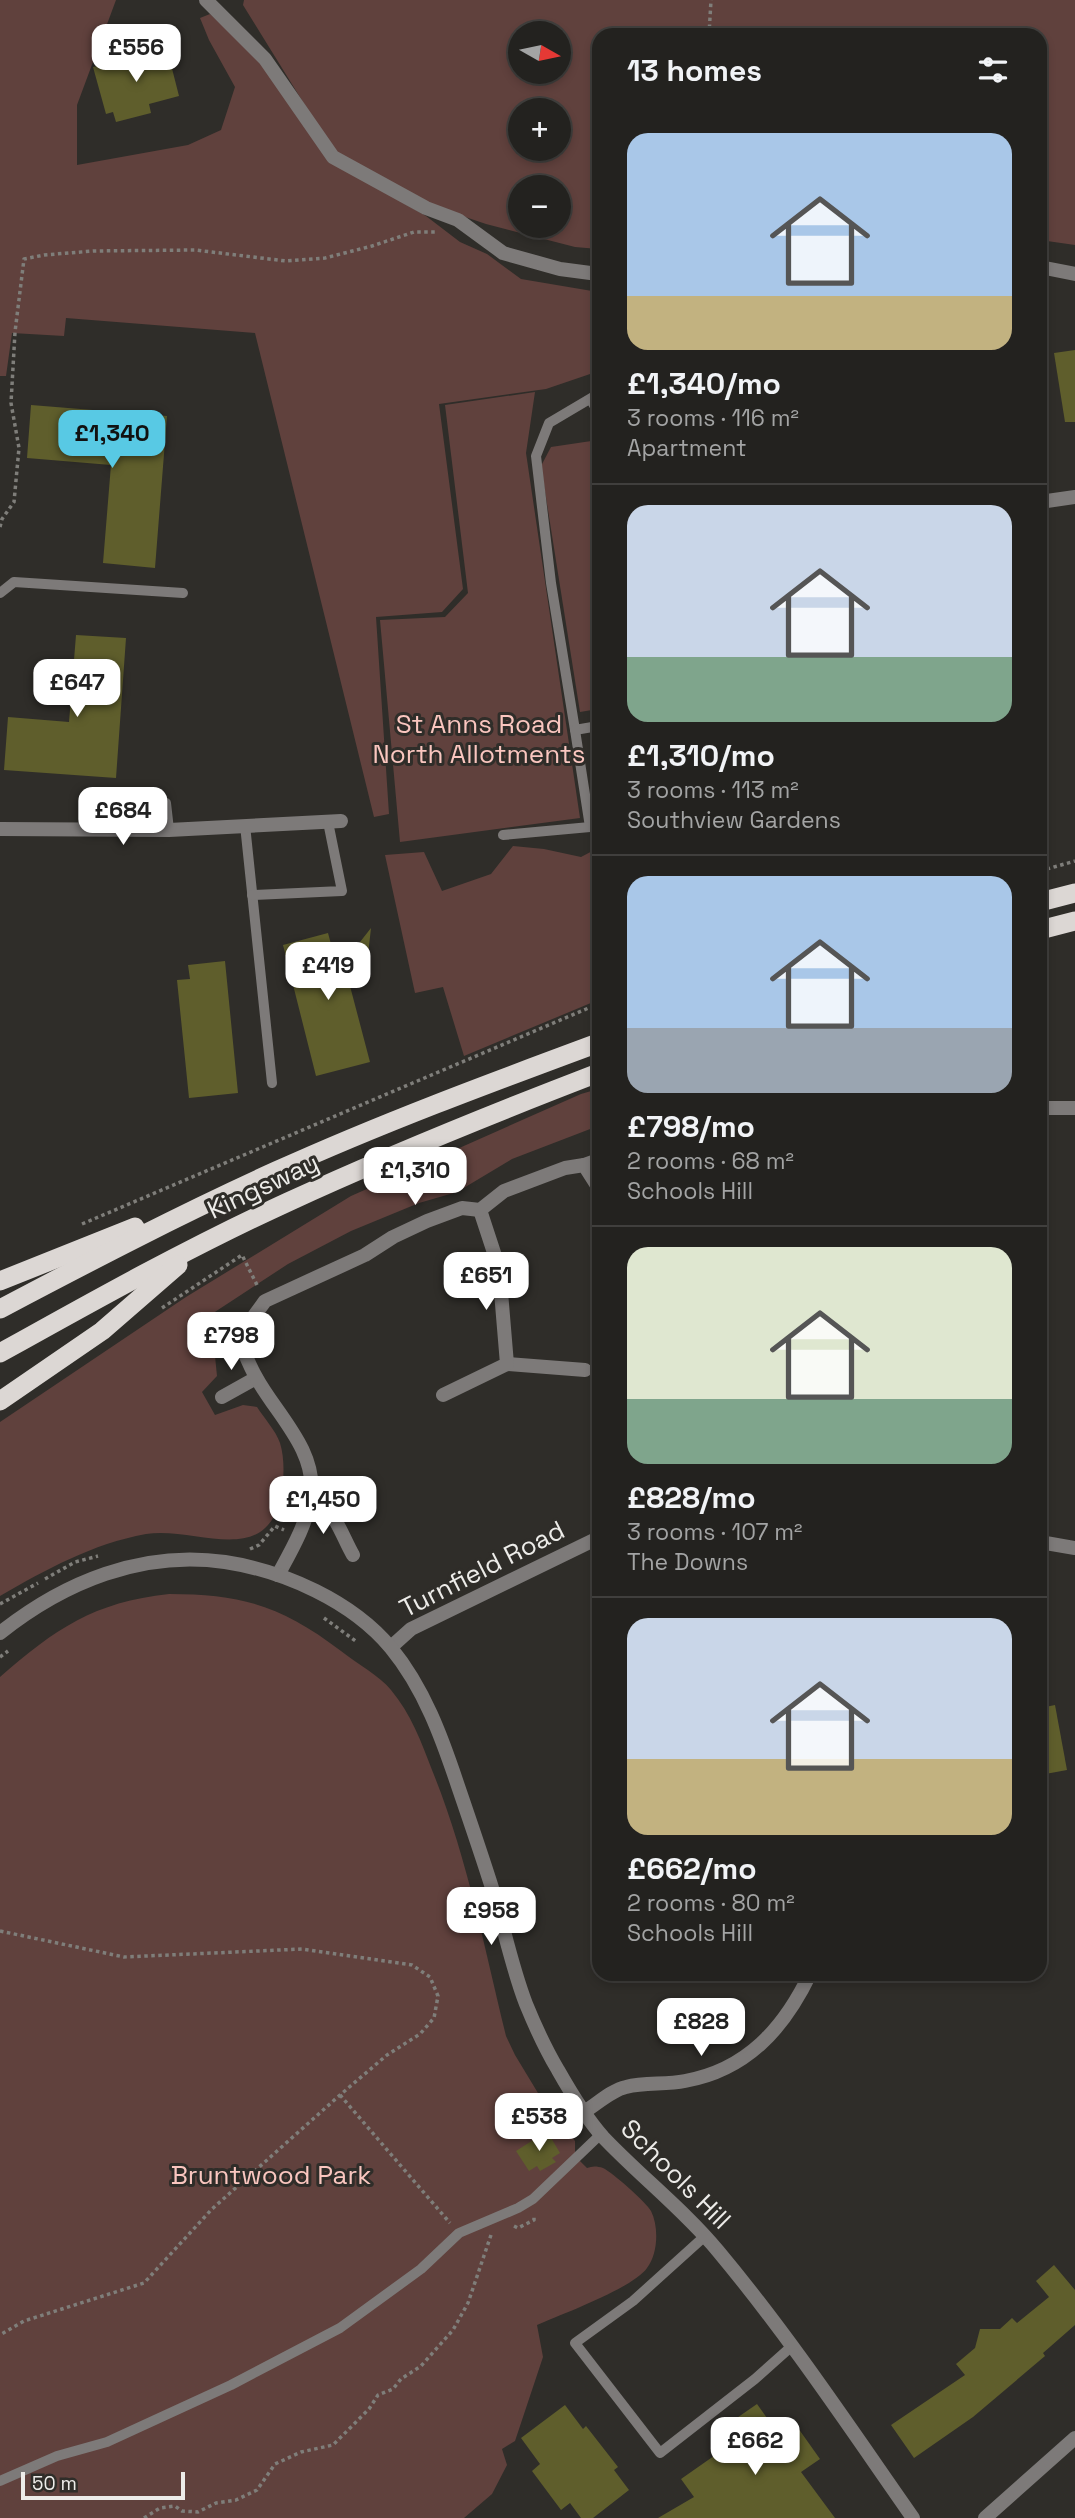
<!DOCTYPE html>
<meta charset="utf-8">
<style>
:root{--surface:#23221f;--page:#2b2a28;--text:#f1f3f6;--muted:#a3a4a4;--line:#403f3d;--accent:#58c9e4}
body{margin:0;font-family:"Space Grotesk",sans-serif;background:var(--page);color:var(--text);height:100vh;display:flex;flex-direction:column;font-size:26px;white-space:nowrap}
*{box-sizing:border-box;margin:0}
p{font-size:23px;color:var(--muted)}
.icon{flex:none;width:38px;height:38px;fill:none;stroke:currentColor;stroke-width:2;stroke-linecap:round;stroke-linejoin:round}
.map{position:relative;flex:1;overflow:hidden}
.panel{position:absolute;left:592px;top:28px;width:455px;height:1953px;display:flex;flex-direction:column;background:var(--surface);border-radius:21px;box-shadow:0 4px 10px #0003,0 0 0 2px var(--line)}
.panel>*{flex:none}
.needle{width:46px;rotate:99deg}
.controls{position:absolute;left:508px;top:21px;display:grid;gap:14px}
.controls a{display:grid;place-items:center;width:63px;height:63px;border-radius:50%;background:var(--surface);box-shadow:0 4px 10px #0003,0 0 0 2px var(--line);font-size:35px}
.scale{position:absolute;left:21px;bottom:18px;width:164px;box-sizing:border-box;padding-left:7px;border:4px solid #edece9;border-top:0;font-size:19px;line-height:24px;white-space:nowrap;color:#edece9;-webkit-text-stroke:5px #2f2d29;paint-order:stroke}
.price{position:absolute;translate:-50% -60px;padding:0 16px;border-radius:14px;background:#fff;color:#222;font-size:23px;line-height:46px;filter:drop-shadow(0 2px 4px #0008)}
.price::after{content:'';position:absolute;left:50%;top:42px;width:21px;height:16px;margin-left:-10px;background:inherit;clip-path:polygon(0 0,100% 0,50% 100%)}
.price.selected{background:var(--accent);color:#111}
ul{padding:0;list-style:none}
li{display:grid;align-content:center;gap:14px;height:371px;padding:0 35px}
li+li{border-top:2px solid var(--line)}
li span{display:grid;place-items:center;height:217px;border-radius:21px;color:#555}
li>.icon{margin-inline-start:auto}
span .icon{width:126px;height:126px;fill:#fffc;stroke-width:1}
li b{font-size:30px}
h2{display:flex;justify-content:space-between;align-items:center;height:84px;padding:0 35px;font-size:30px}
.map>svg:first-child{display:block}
.green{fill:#60413d;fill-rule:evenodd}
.building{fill:#5f5e2c}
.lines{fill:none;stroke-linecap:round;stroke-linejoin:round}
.path{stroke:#7f7e7a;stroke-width:3.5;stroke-dasharray:3.5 3.5;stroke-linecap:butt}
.service{stroke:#7d7a79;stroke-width:10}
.minor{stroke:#7d7a79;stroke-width:14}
.tertiary{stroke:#7d7a79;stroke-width:14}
.trunk{stroke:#dcd7d4;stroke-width:19}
.labels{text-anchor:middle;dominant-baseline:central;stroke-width:6;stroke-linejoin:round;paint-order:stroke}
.park-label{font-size:26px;fill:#fac6bf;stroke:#2f2d29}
.street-label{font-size:26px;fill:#edece9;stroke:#2f2d29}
</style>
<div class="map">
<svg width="1075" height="2518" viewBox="0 0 1075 2518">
<rect width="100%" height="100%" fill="#2f2d29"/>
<!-- green -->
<g class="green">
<polygon points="0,0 116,0 77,105 77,165 188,145 221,130 235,87 209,40 200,18 210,14 263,62 327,159 426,216 460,242 487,254 521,279 598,292 598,377 593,373 546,389 439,404 463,589 442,612 376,617 389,814 374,817 255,333 66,318 64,336 12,333 6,376 0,376"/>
<path d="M 244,0 L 1075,0 L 1075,245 L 1040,240 L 1040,35 L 598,35 L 598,249 L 575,247 L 486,224 L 418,201 L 337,157 L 243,5 ZM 520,33 L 558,33 L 558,72 L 520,72 ZM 520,110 L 558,110 L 558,149 L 520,149 ZM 520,187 L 558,187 L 558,226 L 520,226 Z"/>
<polygon points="535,392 526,453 580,818 400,842 380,620 445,617 468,593 445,405"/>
<polygon points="598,440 598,709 580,712 541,466 551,447"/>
<polygon points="513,846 544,849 581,857 598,848 598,1000 464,1056 443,987 415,993 385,855 424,852 442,891 491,874"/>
<path d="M 598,1089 L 598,1126 L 512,1159 L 457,1192 L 419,1203 L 351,1231 L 288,1264 L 195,1325 L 215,1356 L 217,1376 L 202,1392 L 215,1415 L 243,1405 L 257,1407 C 264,1418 276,1431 280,1443 C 285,1459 284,1480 281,1496 C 266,1569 196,1526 146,1534 C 92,1544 47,1569 0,1596 L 0,1422 L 186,1297 L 351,1196 L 581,1094 Z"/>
<path d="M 169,1594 C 242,1594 282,1606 341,1651 C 356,1663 380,1676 391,1690 C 411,1714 421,1741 432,1770 C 467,1856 484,1946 506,2036 L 515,2055 L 541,2098 L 575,2141 L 575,2156 L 587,2168 C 592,2166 597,2166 603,2168 C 612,2172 647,2203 651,2211 C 659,2227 658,2254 647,2268 C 633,2288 562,2314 537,2325 L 543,2357 L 515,2441 L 502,2449 L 507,2465 L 492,2494 L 464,2518 L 0,2518 L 0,1677 C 55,1629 94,1602 169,1594 Z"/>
</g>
<!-- building -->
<g class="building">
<polygon points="167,49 179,96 149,104 151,113 116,122 113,112 106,114 93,67"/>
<polygon points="1075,350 1075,422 1065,422 1054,353"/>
<polygon points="31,405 167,416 155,568 103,563 111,465 27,458"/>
<polygon points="76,635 126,638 116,778 4,770 8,717 69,722"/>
<polygon points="371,928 366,973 345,967 370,1062 316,1076 283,945 328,933 338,970"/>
<polygon points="225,961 238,1093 189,1098 177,980 190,979 188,965"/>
<polygon points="1055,1705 1067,1770 1040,1775 1040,1708"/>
<polygon points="547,2131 560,2153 552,2158 556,2162 540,2171 537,2166 529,2171 516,2151"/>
<polygon points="1054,2265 1075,2290 1075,2325 1043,2353 1045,2356 973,2417 914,2458 891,2425 965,2375 956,2364 975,2348 980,2329 1000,2329 1012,2318 1017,2323 1049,2297 1036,2281"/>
<polygon points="757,2404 782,2439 798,2428 820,2459 801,2472 835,2518 658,2518 694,2497 681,2479 741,2437 731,2422"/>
<polygon points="565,2405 583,2429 586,2426 618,2467 614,2470 629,2490 593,2518 581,2518 570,2503 561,2510 532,2471 540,2464 521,2438"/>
</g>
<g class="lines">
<!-- path -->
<g class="path">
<polyline points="709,35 711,0"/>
<polyline points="0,527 2,519 14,502 19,448 11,403 15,332 24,259 44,255 93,251 195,250 286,261 325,258 372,246 414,232 436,232"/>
<polyline points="1040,871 1075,861"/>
<polyline points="82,1224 598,1004"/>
<polyline points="162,1308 242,1255 257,1285"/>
<polyline points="250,1549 259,1545 275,1526 284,1530"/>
<polyline points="45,1579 75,1562 98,1556"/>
<polyline points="0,1604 38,1583"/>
<polyline points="324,1618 357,1642"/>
<polyline points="0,1657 8,1651"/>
<polyline points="0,1931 124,1957 302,1949 412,1965 430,1977 438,1996 434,2018 420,2034 387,2055 340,2095 212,2209 144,2283 24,2321 0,2335"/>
<polyline points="340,2095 450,2223"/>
<polyline points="514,2226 518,2228 534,2220 534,2215"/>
<polyline points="144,2518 160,2508 175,2506 182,2511 198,2512 216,2503 236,2500 257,2490 275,2464 301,2452 333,2445 369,2409 378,2395 393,2389 401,2379 421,2366 453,2330 468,2303 491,2235"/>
</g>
<!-- service -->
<g class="service">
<polyline points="598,394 549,423 536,456 551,583 575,730 598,726"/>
<polyline points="591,400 598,412"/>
<polyline points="0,593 14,582 183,593"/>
<polyline points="575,730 590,827 598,825"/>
<polyline points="166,803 169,830"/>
<polyline points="245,825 272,1083"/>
<polyline points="503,835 590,827"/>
<polyline points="252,895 342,891 328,822"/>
<polyline points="705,2236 633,2301 575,2343 660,2453 755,2379 792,2346"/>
<polyline points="0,2481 57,2456 107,2442 231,2385 340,2328 421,2269 459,2233 518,2208 533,2199 601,2134"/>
</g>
<!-- minor -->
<g class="minor">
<polyline points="206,0 265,59 333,157 426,208 458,220 503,253 560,269 598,274"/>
<polyline points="1040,267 1075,274"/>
<polyline points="1040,502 1075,497"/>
<polyline points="0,829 169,830 341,821"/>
<polyline points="1040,1108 1075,1108"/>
<polyline points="584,1165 598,1160"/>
<polyline points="507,1364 585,1370"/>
<polyline points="443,1395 507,1364 499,1268 480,1210"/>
<polyline points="222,1397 256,1378"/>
<path d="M 311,1496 C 334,1507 341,1534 353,1555"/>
<polyline points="1040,1542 1075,1548"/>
<path d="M 278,1575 C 291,1551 307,1524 311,1496 C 317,1450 276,1414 256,1377 C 249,1365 244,1351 238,1338 L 265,1301 L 365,1255 L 393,1237 L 427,1221 L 462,1208 L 480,1210 L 504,1191 L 565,1168 L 584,1165 L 598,1187"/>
<polyline points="391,1647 411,1629 598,1538"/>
<path d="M 584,2112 C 597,2104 612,2090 626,2087 C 645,2082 665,2085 685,2081 C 747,2070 784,2028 810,1974"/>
<polyline points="985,2518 1075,2438"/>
</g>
<!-- tertiary -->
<path class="tertiary" d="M 0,1633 C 64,1582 142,1550 225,1562 C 284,1571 352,1601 391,1648 C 424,1688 442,1738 458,1786 C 470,1821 482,1856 493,1891 C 504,1928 512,1968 526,2004 C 535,2026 546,2050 558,2070 C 571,2093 586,2118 603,2137 C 640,2176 684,2210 718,2251 C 789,2336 850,2428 913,2518"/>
<!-- trunk -->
<g class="trunk">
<polyline points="1040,902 1075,893"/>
<polyline points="1040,930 1075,921"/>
<polyline points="0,1281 135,1227"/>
<path d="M 0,1309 C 91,1261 183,1213 276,1171 C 382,1123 490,1083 598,1043"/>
<path d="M 0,1353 C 95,1300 190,1247 288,1202 C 390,1155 494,1113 598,1073"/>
<polyline points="0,1401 102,1331 178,1265"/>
</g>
</g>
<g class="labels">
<!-- park labels -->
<g class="park-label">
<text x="479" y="724">St Anns Road<tspan x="479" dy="30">North Allotments</tspan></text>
<text x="271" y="2175">Bruntwood Park</text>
</g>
<!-- street labels -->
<g class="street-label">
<text transform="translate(263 1186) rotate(-25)">Kingsway</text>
<text transform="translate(482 1569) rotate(-27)">Turnfield Road</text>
<text transform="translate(676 2174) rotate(45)">Schools Hill</text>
</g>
</g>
</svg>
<div class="controls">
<a><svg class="needle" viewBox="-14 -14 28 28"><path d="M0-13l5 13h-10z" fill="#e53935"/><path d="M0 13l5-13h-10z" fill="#a3a4a4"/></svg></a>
<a>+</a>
<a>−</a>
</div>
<div class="scale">50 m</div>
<b class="price" style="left:136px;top:84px">£556</b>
<b class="price selected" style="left:112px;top:470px">£1,340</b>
<b class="price" style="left:77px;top:719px">£647</b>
<b class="price" style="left:123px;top:847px">£684</b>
<b class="price" style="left:328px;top:1002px">£419</b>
<b class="price" style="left:415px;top:1207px">£1,310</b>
<b class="price" style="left:486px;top:1312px">£651</b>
<b class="price" style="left:231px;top:1372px">£798</b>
<b class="price" style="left:323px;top:1536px">£1,450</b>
<b class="price" style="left:491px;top:1947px">£958</b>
<b class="price" style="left:701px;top:2058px">£828</b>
<b class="price" style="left:539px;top:2153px">£538</b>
<b class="price" style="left:755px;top:2477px">£662</b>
<section class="panel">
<h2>13 homes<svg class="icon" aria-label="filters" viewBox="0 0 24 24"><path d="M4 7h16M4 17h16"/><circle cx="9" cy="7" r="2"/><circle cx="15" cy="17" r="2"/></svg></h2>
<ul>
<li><span style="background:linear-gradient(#a9c7e8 75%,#c2b280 0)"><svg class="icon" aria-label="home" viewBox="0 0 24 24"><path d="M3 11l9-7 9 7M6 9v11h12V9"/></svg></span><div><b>£1,340/mo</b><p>3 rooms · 116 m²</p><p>Apartment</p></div></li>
<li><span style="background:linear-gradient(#c9d6e8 70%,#7fa58c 0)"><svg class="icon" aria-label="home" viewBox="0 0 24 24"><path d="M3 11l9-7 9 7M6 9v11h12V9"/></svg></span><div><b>£1,310/mo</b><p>3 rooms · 113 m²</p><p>Southview Gardens</p></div></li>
<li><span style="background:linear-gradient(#a9c7e8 70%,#9aa5b1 0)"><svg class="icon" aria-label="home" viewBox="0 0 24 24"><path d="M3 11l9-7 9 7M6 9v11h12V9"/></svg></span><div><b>£798/mo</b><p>2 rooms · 68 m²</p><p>Schools Hill</p></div></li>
<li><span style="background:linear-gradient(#dfe7d0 70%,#7fa58c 0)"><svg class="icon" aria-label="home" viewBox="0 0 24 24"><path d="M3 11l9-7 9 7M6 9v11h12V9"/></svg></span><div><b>£828/mo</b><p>3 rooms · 107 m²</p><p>The Downs</p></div></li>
<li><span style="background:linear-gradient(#c9d6e8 65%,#c2b280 0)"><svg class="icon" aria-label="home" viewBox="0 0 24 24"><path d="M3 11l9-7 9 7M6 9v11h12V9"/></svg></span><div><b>£662/mo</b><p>2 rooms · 80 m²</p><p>Schools Hill</p></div></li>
</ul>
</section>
</div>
